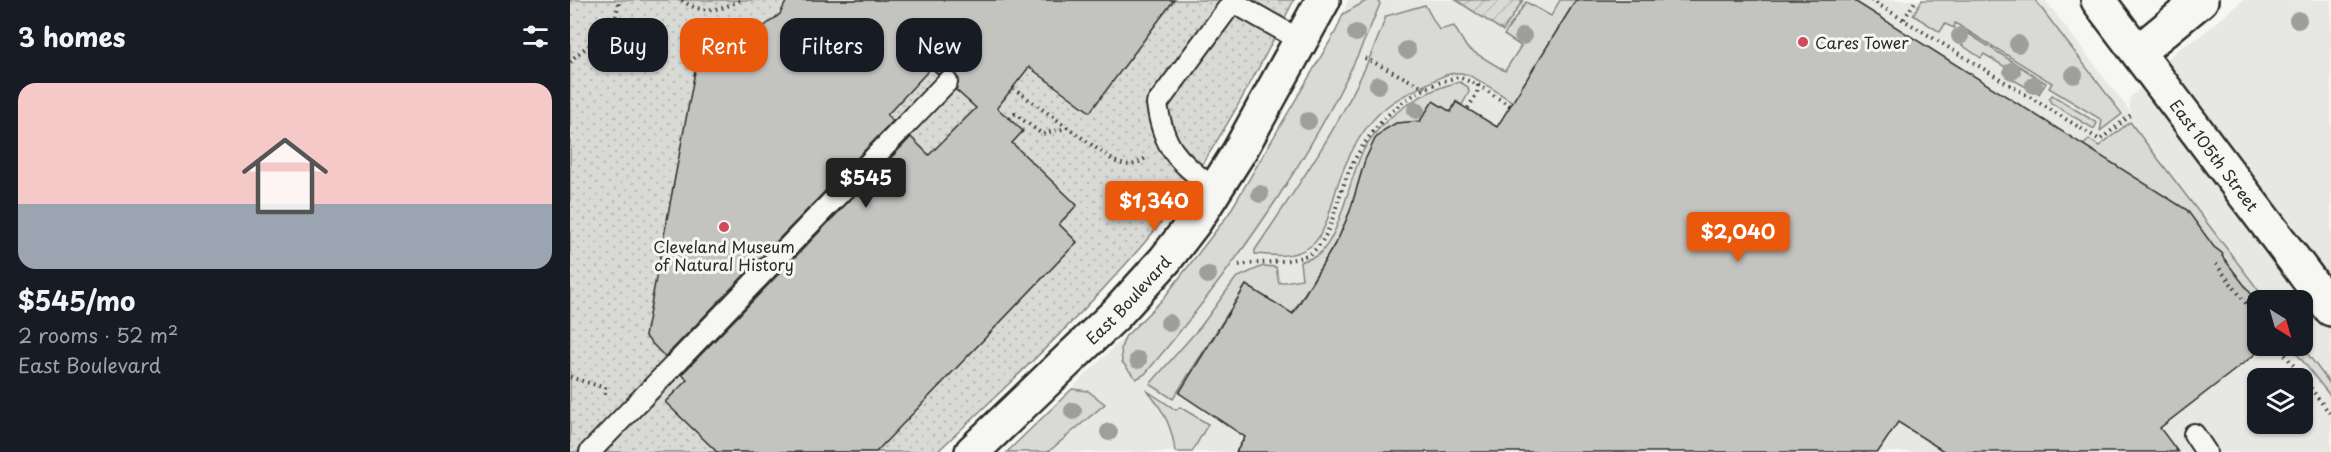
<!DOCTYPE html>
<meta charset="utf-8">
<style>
:root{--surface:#171b24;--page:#20242c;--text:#f1f3f6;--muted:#9ea1a6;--line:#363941;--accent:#ea580c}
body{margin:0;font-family:"Playpen Sans",sans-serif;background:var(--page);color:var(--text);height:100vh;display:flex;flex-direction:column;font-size:22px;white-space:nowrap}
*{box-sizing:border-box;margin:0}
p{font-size:20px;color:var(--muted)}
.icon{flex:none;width:33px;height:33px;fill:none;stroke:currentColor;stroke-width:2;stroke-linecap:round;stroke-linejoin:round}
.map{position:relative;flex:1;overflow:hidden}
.panel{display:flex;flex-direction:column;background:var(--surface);width:570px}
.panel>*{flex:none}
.top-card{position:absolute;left:18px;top:18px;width:570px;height:54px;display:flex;gap:12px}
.needle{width:39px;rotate:143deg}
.controls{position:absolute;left:1677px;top:290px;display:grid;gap:12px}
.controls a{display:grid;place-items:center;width:66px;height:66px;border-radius:12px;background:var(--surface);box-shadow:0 2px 4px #0004;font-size:30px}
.price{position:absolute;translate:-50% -51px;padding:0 14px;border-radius:6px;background:var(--accent);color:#fff;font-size:20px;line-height:39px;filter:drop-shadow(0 2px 3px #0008)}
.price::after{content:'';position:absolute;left:50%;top:36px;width:18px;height:14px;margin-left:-9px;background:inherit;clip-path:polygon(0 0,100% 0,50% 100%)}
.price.on{background:#222;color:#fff}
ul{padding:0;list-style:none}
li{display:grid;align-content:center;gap:12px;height:318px;padding:0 18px}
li+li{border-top:2px solid var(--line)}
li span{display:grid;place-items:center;height:186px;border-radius:18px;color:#555}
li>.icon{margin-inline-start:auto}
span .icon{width:108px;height:108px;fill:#fffc;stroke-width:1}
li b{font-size:26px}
h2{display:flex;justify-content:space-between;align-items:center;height:72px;padding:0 18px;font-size:26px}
.pill{padding:0 21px;border-radius:18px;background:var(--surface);box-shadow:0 2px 4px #0004;font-size:21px;line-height:54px}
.pill.on{background:var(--accent);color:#fff}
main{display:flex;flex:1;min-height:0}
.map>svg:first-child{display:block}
.built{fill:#e7e7e3;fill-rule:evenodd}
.grass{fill:#d9d9d5;stroke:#828280;stroke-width:1.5}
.park{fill:url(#park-dots);stroke:#828280;stroke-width:1.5}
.garden{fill:url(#garden-furrows);stroke:#828280;stroke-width:1.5}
.building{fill:#c3c3c0;stroke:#2b2b2b;stroke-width:1.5}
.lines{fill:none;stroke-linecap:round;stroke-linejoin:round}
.service-casing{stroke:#2b2b2b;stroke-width:24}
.tertiary-casing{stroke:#2b2b2b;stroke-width:38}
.secondary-casing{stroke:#2b2b2b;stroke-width:38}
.path{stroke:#2b2b2b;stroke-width:4;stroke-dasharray:1.5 4.5;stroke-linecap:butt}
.service{stroke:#f6f6f2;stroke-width:20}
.tertiary{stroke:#f6f6f2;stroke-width:33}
.secondary{stroke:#f6f6f2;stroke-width:33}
.tree{fill:#9e9e9c}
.poi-dot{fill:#d1495b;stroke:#f6f6f2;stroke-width:2}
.labels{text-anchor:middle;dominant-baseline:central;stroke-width:6;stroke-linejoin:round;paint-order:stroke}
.poi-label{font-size:16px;fill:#2b2b2b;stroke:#f6f6f2;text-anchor:start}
.street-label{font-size:16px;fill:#2b2b2b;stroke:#f6f6f2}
</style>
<main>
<section class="panel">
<h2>3 homes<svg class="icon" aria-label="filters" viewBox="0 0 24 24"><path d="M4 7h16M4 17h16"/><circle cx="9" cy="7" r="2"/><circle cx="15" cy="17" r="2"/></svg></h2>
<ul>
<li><span style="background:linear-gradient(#f6c9c9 65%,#9aa5b1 0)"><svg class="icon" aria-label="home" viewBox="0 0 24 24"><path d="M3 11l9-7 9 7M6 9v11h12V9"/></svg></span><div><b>$545/mo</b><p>2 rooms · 52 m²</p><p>East Boulevard</p></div></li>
</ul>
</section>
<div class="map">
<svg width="1761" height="452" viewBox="0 0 1761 452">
<defs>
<pattern id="park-dots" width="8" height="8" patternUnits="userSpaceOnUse" patternTransform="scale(1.5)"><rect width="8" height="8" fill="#d9d9d5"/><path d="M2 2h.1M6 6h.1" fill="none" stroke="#babab7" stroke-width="1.8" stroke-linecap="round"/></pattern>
<pattern id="garden-furrows" width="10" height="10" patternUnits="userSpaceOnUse" patternTransform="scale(1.5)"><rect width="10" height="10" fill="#d9d9d5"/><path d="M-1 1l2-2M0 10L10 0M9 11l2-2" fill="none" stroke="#babab7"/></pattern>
</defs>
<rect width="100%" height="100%" fill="#f6f6f2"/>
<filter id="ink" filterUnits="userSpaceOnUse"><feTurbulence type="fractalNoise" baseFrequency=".0167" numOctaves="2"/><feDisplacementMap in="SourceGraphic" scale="12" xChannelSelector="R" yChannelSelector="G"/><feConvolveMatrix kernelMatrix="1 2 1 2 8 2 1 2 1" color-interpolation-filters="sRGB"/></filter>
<g filter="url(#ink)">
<!-- built -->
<path class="built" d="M 778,0 L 1475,0 L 1561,113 L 1559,99 L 1607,50 L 1628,38 L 1673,0 L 1761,0 L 1761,452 L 437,452 L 593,299 L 658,215 L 766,31 ZM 1688,300 L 1732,300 L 1732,345 L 1688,345 ZM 1688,378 L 1732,378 L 1732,423 L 1688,423 Z"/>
<!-- grass -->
<g class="grass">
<path d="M 798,0 L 808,0 L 810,4 C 755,141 670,261 575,374 L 566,379 L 552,362 L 551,348 L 555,337 L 593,299 L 658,215 L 766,31 L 773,14 Z"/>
<path d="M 990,0 L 1006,0 L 943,102 C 931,95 903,74 891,73 C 878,72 869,78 857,84 C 843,91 826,98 814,109 C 794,126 779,154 770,178 C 762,198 759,230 742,245 C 726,258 705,256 685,254 L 685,250 C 735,176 787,101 816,16 L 855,5 L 869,30 L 884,26 L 897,48 L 935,71 L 951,46 L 934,35 L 956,2 L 981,16 Z"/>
<polygon points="1352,0 1465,0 1552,114 1530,131 1532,120 1479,88 1482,83 1385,23 1384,28 1375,24 1370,32 1343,15"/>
<polygon points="1393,30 1476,83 1469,94 1440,78 1437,68 1414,54 1411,58 1386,41"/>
<path d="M 890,82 L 898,87 L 899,92 L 892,105 L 886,101 L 881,112 L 846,127 L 795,161 L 780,211 L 769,237 L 719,319 L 717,311 L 676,285 L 603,399 L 580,384 L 631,326 L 666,278 L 693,266 L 706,267 L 709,283 L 732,279 L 730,262 C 736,260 743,258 748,255 C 771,237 779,176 794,149 C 813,116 854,89 890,82 Z"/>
<polygon points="1482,95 1527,123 1524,129 1481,103 1479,99"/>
<polygon points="1560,122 1696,300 1688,300 1687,303 1652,256 1653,254 1513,146 1519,139 1529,146"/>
<polygon points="1720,345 1731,345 1761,385 1761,397"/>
<polygon points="502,389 518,391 535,404 478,452 437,452"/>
<path d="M 576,390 L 606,410 L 610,407 L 638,424 L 622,452 L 605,452 C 603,428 592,407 576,390 Z"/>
</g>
<!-- park -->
<path class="park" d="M 0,0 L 724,0 C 684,78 641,160 586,229 C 519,310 443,380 367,452 L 0,452 Z"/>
<!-- garden -->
<polygon class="garden" points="886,0 953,0 933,31"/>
<!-- building -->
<g class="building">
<polygon points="217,0 604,0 520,112 459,67 427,108 453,131 442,143 507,205 489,224 507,242 306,452 147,452 95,402 117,380 112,374 341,137 359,155 406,108 386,90 389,79 380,71 373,71 368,74 361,68 317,115 323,121 95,357 75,336 126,66 179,38 210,14"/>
<polygon points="1006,0 1283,0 1617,210 1644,247 1653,254 1652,256 1688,303 1688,352 1590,428 1608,452 1375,452 1328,422 1308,452 666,452 675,437 609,393 676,285 723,314 769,237 780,211 795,160 805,139 814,130 826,123 850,121 863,101 881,112 886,102 927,127"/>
</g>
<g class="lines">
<defs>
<g id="service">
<polyline points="663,2 732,41"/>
<path d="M 645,190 C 610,161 594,152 587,104 L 664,0"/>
<polyline points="1624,434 1636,452"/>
<polyline points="20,452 377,82"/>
</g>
<g id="tertiary">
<polyline points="1568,52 1631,0"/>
<path id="s1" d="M 402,452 L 546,314 L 595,260 L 625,221 L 669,152 L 753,0"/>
</g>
<g id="secondary">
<path id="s2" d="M 1528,0 L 1761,309"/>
</g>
</defs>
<!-- service casing -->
<use href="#service" class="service-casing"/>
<!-- tertiary casing -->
<use href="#tertiary" class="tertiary-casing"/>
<!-- secondary casing -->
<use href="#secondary" class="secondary-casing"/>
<!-- path -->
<g class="path">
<path d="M 112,0 C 130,15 152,10 170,0"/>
<polyline points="1301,0 1530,140 1562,114"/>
<polyline points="1334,19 1346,0"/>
<polyline points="795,58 855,88"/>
<path d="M 0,62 C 24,34 43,46 49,0"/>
<path d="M 443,88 L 544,161 C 558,167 565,166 577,157"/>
<polyline points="898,108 907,93 908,85"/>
<polyline points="440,119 445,114 472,134 497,128"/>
<polyline points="1646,264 1688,319"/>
<path d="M 669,265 C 688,262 725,263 741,253 C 759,240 764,212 771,192 C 789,137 830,89 889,77 L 908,85 L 940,106"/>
<polyline points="1708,345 1761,415"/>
<polyline points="0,377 35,388 35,397"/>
</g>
<!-- service -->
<use href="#service" class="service"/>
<!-- tertiary -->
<use href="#tertiary" class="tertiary"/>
<!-- secondary -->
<use href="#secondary" class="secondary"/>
</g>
<!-- trees -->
<g class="tree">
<circle cx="1728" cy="20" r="9"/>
<circle cx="786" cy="33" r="9"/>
<circle cx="953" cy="36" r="9"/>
<circle cx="1390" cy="36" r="9"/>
<circle cx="1448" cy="44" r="9"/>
<circle cx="837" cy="50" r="9"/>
<circle cx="1442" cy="71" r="9"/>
<circle cx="1504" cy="75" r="9"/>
<circle cx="808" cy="85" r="9"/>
<circle cx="1464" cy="85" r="9"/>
<circle cx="846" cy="110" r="9"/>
<circle cx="738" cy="121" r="9"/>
<circle cx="690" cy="194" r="9"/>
<circle cx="638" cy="275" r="9"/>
<circle cx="599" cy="323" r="9"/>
<circle cx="568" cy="360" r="9"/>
<circle cx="503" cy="411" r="9"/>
<circle cx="539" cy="432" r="9"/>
</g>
</g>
<!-- markers -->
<g class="poi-dot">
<circle cx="1233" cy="42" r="6"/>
<circle cx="154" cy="227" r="6"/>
</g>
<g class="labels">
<!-- poi labels -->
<g class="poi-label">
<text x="1245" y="42">Cares Tower</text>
<text x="154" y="246" text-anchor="middle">Cleveland Museum<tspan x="154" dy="18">of Natural History</tspan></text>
</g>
<!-- street labels -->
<g class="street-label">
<text stroke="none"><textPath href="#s2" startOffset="194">East 105th Street</textPath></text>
<text stroke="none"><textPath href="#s1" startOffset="218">East Boulevard</textPath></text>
</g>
</g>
</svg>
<div class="controls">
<a><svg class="needle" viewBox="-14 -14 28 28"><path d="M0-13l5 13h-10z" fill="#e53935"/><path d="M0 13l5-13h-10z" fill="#9ea1a6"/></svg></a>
<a><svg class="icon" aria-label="layers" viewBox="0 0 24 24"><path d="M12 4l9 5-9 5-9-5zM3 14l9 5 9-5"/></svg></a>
</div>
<b class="price on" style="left:296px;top:209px">$545</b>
<b class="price" style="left:584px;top:232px">$1,340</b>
<b class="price" style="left:1168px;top:263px">$2,040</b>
<div class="top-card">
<a class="pill">Buy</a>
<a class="pill on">Rent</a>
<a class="pill">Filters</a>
<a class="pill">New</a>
</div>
</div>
</main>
